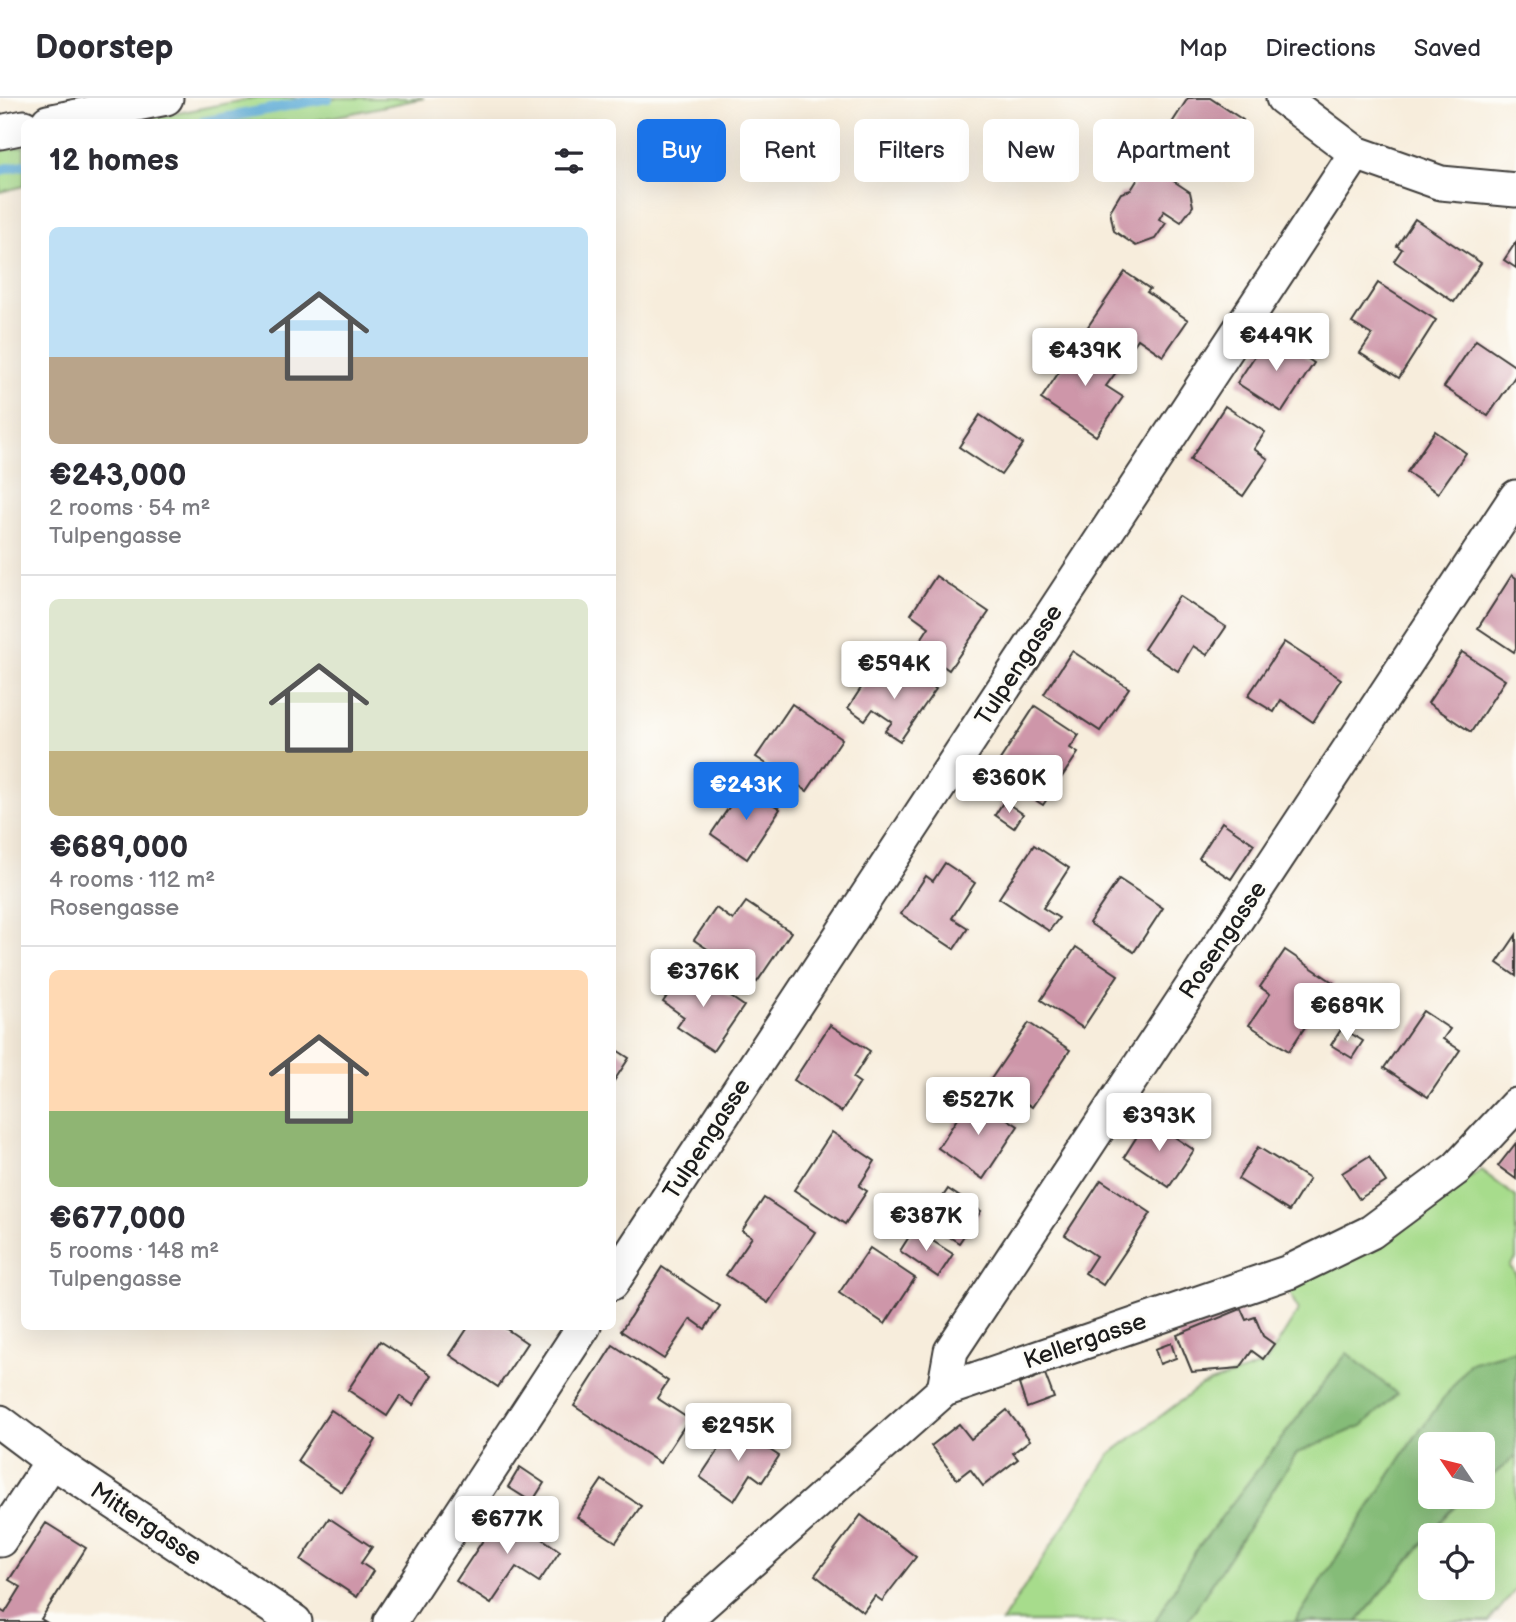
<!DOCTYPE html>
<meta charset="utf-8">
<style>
:root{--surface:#fff;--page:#f7f7f7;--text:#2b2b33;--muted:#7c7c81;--line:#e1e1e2;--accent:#1a73e8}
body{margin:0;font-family:"Balsamiq Sans",sans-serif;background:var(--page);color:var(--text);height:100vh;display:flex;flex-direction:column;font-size:26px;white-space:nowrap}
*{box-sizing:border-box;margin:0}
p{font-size:23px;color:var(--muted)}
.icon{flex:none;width:38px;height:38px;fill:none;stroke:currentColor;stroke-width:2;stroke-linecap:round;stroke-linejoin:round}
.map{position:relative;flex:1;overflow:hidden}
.side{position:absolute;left:21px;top:21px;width:595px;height:1211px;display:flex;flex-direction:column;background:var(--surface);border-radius:10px;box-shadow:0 7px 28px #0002}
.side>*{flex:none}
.banner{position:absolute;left:637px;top:21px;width:665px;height:63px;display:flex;gap:14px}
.needle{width:46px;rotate:305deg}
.controls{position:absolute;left:1418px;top:1334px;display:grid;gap:14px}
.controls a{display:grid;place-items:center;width:77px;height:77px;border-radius:10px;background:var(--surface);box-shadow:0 7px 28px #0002;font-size:35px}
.price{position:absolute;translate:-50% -60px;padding:0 16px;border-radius:7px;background:#fff;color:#222;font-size:23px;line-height:46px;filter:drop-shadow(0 2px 4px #0008)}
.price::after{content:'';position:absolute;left:50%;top:42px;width:21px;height:16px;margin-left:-10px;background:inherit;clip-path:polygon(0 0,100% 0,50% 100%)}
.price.active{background:var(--accent);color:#fff}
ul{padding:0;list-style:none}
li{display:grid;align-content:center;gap:14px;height:371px;padding:0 28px}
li+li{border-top:2px solid var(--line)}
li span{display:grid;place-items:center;height:217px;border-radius:10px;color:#555}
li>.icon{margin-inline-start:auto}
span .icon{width:126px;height:126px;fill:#fffc;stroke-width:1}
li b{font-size:30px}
h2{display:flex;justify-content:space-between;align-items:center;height:84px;padding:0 28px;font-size:30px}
.chip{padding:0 24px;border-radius:10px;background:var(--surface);box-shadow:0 7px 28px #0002;font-size:24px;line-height:63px}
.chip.active{background:var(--accent);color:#fff}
header{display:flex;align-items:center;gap:42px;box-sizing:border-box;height:98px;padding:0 35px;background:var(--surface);border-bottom:2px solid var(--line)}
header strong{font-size:33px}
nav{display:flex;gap:38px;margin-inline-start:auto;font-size:24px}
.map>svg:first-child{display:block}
.green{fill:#a7dc8c;stroke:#627c54;stroke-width:2;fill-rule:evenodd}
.forest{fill:#85bc78;stroke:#506c4a;stroke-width:2}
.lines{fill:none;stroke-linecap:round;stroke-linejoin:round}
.stream{stroke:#5fadd8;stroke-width:10}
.building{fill:#ce96a9}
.street-casing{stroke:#3d3b39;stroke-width:37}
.street{stroke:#fff;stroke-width:33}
.labels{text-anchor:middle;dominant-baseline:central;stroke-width:6;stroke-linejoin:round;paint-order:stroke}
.street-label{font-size:24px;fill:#1c1c1c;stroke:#fdfcf7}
</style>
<header>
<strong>Doorstep</strong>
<nav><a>Map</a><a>Directions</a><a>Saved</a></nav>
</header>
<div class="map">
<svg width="1516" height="1524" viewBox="0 0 1516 1524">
<rect width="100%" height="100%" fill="#fdfcf7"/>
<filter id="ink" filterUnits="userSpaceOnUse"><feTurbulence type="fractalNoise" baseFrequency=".0143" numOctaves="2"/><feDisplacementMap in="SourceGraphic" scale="14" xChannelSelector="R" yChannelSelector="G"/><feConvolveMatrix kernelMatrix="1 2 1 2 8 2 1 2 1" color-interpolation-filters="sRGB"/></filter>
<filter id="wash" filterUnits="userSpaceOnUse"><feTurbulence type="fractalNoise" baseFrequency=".00686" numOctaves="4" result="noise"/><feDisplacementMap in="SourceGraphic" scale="28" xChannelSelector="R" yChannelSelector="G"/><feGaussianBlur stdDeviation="1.57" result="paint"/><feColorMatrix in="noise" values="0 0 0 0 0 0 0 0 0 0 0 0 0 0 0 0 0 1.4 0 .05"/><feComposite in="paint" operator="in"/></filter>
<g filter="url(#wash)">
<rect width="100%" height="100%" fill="#f7eddc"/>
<!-- green -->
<g class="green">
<polygon points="254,0 424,0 309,24 132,24"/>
<polygon points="24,48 24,88 0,94 0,53"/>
<polygon points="1481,1072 1516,1099 1516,1161 1510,1168 1516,1177 1516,1252 1470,1265 1410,1346 1295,1524 1002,1524 1110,1356 1201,1288 1265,1266 1298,1213 1288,1190"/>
<path d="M 1516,1358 L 1516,1491 L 1489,1524 L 1357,1524 L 1448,1415 L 1467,1398 L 1482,1398 L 1482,1386 ZM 1430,1437 L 1482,1437 L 1482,1489 L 1430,1489 Z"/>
</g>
<!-- forest -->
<g class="forest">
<polygon points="1516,1252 1516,1358 1482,1386 1482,1346 1430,1346 1430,1398 1467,1398 1448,1415 1357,1524 1295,1524 1410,1346 1470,1265"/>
<polygon points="1347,1255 1397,1296 1362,1328 1297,1355 1187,1524 1155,1524 1194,1455"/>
</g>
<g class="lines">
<!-- stream -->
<g class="stream">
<polyline points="203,24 328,0"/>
<polyline points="0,72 24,67"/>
</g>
</g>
<g id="blocks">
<!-- building -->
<g class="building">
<polygon points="1188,0 1210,0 1243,22 1207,77 1159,45"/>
<polygon points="1160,74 1190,94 1193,108 1181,124 1164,113 1159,121 1166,125 1155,141 1136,148 1114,133 1110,113 1121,95 1131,92 1141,76"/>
<polygon points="1415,121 1481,165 1454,204 1394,163 1402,151 1397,148"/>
<polygon points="1516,144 1516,170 1504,162"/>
<polygon points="1125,174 1150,191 1147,194 1188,222 1163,258 1138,241 1127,257 1087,230"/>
<polygon points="1378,185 1436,222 1399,280 1360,255 1372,237 1352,225"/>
<polygon points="1270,235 1314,265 1282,314 1237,285"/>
<polygon points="1082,240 1122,266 1106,288 1123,299 1096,338 1041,301"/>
<polygon points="1476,242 1516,269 1516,277 1488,318 1444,289"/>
<polygon points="1225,308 1265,334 1254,351 1268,361 1243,398 1190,362"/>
<polygon points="980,317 1023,346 1001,377 959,349"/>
<polygon points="1435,333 1466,355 1438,395 1407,374"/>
<polygon points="1512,477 1516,480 1516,550 1514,554 1478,530"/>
<polygon points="936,478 989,514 949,572 916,549 929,529 911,516"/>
<polygon points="1179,498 1226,529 1207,557 1193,548 1178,573 1144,551"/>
<polygon points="1284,544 1341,581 1313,624 1281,602 1274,614 1248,598"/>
<polygon points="1072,553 1129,590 1100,633 1044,596"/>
<polygon points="1462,554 1505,582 1471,634 1428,605"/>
<polygon points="904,569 936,591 900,643 885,633 892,624 873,611 865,622 848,610 869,578 889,591"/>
<polygon points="792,606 842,641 807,693 756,659"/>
<polygon points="1035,608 1079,637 1070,650 1078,655 1043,707 992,674"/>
<polygon points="744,687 780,711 747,761 711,736"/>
<polygon points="1004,703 1023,716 1014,730 995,717"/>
<polygon points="1222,724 1254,746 1231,781 1199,760"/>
<polygon points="1034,747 1069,770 1043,810 1059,820 1049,833 999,800"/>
<polygon points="945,765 975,785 952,820 968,830 954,851 901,816 926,778 933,783"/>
<polygon points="1119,781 1163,810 1134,854 1089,825"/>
<polygon points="746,804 791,834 757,884 694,842 716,810 733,822"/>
<polygon points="1516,837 1516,878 1497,865"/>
<polygon points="1076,849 1118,877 1083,930 1041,902"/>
<polygon points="1285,852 1334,885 1289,953 1249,927 1270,896 1260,889"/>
<polygon points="687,869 744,908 713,953 677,929 684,919 663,904"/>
<polygon points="1423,913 1450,931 1443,941 1460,952 1428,999 1384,970"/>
<polygon points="1029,925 1070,952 1032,1009 991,981"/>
<polygon points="830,927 870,953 853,980 860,985 841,1014 794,982"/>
<polygon points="1342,930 1363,943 1352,960 1331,947"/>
<polygon points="612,949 629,960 612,986"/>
<polygon points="972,998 1018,1028 983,1081 938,1050"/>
<polygon points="1148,1021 1194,1052 1169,1089 1124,1059"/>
<polygon points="832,1034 875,1063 859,1088 867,1093 845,1126 794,1092"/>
<polygon points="1516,1045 1516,1081 1498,1068"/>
<polygon points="1258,1049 1309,1081 1289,1113 1238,1081"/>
<polygon points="1369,1058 1386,1084 1359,1101 1342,1075"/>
<polygon points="1101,1082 1151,1115 1103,1187 1085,1175 1096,1158 1065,1137"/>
<polygon points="948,1091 981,1113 959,1145 926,1124"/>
<polygon points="764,1100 815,1134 768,1205 726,1177 752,1139 742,1133"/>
<polygon points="914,1131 953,1156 938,1179 900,1153"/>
<polygon points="870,1150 915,1180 885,1226 839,1195"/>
<polygon points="662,1169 720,1208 705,1231 691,1221 664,1261 621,1233"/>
<polygon points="1241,1211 1246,1222 1255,1219 1263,1238 1274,1246 1263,1261 1252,1253 1240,1270 1192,1274 1177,1237"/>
<polygon points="469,1228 502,1228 527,1245 498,1289 450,1257"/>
<polygon points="380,1243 432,1277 413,1307 400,1298 387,1318 348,1292"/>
<polygon points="1171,1245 1176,1260 1160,1266 1155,1251"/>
<polygon points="613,1247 668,1283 657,1300 689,1321 660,1365 574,1308"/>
<polygon points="1045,1276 1054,1300 1027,1310 1019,1286"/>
<polygon points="331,1312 376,1342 342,1394 297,1363"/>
<polygon points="1007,1312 1030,1342 1013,1355 1018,1361 983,1388 970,1371 957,1381 931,1348 959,1326 971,1341"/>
<polygon points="734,1328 779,1358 762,1384 751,1376 734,1403 700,1379"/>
<polygon points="520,1369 544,1385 532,1404 508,1389"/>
<polygon points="602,1382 641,1408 616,1444 577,1419"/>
<polygon points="505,1409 540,1432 537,1437 560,1453 539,1484 516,1469 491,1506 456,1483"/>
<polygon points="861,1417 916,1459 882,1503 875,1498 863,1514 815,1477"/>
<polygon points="329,1420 372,1449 361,1465 373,1473 357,1499 301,1462"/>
<polygon points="46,1425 86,1450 41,1521 46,1524 0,1524 0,1512 5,1515 21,1489 9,1482"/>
</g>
</g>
</g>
<g filter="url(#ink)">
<use href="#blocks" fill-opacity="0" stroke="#3d3b39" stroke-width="2"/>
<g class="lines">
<defs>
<g id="street">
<polyline points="1283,0 1356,55 1441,85 1516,92"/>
<polyline points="48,24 166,0"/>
<polyline points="0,34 24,29"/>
<polyline points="612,1185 1356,55"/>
<polyline points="944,1292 951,1253 1516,399"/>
<polyline points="0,1324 52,1363 295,1524"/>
<polyline points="0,1442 52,1363"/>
<polyline points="390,1524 584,1228"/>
<polyline points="682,1524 944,1292 1289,1174 1371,1134 1457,1070 1516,1007"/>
</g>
</defs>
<!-- street casing -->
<use href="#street" class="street-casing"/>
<!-- street -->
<use href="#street" class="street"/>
</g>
</g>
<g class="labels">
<!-- street labels -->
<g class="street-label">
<text transform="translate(1019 567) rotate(-57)">Tulpengasse</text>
<text transform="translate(1223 842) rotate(-56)">Rosengasse</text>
<text transform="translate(707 1041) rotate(-57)">Tulpengasse</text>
<text transform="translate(1085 1243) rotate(-19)">Kellergasse</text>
<text transform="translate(146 1426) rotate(34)">Mittergasse</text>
</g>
</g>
</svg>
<div class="controls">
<a><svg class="needle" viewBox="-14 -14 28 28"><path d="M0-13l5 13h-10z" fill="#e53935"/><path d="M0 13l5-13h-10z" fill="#7c7c81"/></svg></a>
<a><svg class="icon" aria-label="locate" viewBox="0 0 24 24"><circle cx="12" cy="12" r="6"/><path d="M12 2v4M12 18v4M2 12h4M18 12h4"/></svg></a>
</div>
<b class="price" style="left:1276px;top:275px">€449K</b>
<b class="price" style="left:1085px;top:290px">€439K</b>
<b class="price" style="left:894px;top:603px">€594K</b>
<b class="price" style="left:1009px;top:717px">€360K</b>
<b class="price active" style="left:746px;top:724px">€243K</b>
<b class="price" style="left:703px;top:911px">€376K</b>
<b class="price" style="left:1347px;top:945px">€689K</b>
<b class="price" style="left:978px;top:1039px">€527K</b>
<b class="price" style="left:1159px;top:1055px">€393K</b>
<b class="price" style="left:926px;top:1155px">€387K</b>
<b class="price" style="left:738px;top:1365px">€295K</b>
<b class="price" style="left:507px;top:1458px">€677K</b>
<div class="banner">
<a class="chip active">Buy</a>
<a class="chip">Rent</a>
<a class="chip">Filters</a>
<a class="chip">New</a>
<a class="chip">Apartment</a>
</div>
<section class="side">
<h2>12 homes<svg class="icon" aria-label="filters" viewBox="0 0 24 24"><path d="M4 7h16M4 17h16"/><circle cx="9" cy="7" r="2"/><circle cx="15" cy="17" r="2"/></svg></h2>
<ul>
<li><span style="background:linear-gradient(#bfe0f5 60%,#b9a48a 0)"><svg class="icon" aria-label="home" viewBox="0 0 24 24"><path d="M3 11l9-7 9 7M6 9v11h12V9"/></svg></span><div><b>€243,000</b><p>2 rooms · 54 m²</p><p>Tulpengasse</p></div></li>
<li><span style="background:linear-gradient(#dfe7d0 70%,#c2b280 0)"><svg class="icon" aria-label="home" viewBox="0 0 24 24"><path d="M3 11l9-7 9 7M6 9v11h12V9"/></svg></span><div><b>€689,000</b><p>4 rooms · 112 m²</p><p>Rosengasse</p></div></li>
<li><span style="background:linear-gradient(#ffd9b3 65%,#8fb573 0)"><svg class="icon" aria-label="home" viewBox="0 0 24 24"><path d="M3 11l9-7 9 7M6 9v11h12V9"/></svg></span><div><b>€677,000</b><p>5 rooms · 148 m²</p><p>Tulpengasse</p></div></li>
</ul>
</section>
</div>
